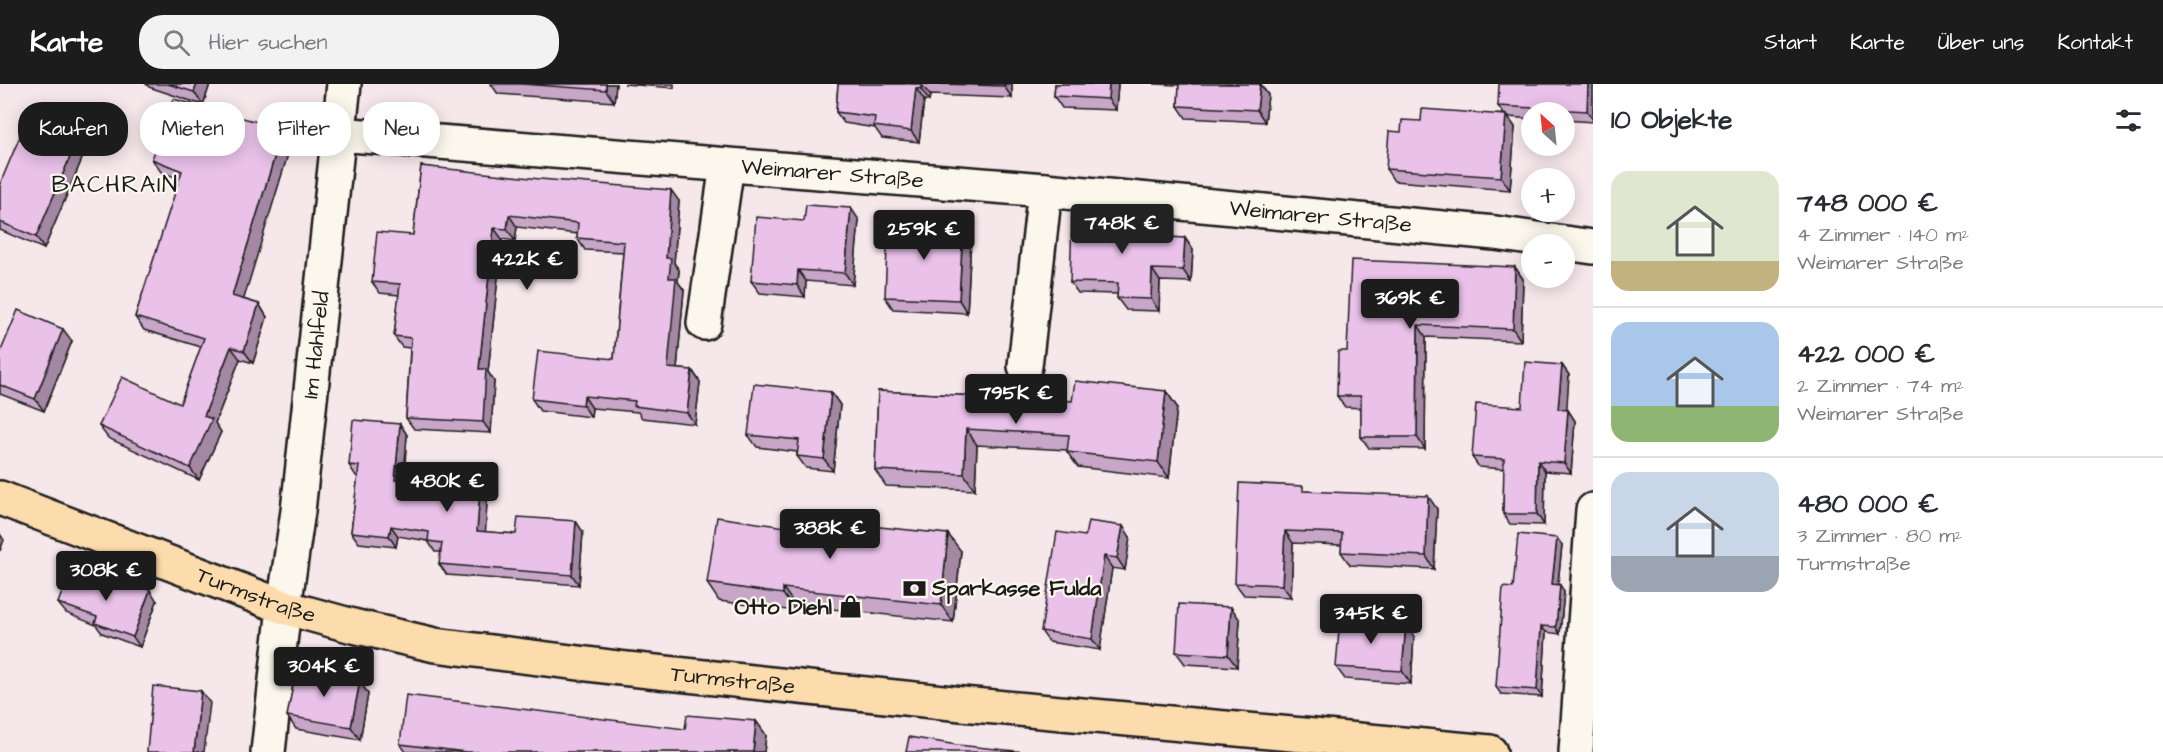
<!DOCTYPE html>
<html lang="de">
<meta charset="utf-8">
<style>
:root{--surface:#fff;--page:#f2f2f3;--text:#2b2b33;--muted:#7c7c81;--line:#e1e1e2;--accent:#1c1c1c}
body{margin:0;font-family:"Architects Daughter",sans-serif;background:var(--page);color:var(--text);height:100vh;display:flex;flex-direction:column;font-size:22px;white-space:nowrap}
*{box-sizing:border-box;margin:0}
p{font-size:20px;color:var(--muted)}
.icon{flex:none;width:33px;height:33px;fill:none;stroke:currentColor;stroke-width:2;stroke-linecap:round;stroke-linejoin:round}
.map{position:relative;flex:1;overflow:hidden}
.details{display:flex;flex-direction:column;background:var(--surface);width:570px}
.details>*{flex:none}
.hud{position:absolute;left:18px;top:18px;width:570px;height:54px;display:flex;gap:12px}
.needle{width:39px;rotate:333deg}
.buttons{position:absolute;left:1521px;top:18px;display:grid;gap:12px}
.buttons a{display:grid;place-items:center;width:54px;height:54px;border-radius:50%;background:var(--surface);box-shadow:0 3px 15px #0003;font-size:30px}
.price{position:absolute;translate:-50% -51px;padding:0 14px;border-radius:6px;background:var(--accent);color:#fff;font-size:20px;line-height:39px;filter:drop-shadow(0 2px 3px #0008)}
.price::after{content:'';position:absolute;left:50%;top:36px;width:18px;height:14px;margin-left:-9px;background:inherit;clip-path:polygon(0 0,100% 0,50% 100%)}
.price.selected{background:#222;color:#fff}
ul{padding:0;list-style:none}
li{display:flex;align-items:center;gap:18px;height:150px;padding:0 18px}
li+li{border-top:2px solid var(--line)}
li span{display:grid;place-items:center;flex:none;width:168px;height:120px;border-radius:18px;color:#555}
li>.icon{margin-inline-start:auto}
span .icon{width:72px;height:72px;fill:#fffc;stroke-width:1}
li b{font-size:26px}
h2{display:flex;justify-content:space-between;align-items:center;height:72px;padding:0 18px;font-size:26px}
.pill{padding:0 21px;border-radius:24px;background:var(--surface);box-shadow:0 3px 15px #0003;font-size:21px;line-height:54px}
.pill.selected{background:var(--accent);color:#fff}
header{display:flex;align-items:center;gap:36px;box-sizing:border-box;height:84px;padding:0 30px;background:var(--accent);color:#fff}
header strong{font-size:28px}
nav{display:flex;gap:33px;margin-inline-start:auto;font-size:21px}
.search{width:420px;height:54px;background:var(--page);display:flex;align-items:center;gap:15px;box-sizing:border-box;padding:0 21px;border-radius:24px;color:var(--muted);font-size:22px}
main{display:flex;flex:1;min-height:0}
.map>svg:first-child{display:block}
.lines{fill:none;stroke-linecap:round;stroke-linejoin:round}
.minor-casing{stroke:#1c1c1c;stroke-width:38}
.major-casing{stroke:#1c1c1c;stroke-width:38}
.minor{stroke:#fbf7ec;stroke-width:33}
.major{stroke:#fcdcac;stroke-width:33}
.wall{fill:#c8a6c8;stroke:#1c1c1c;stroke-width:1.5}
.shaded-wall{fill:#a387a3;stroke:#1c1c1c;stroke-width:1.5}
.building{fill:#e9c1e9;stroke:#1c1c1c;stroke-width:1.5}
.labels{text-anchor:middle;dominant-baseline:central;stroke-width:4.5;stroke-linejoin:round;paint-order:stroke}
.street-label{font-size:22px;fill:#1c1c1c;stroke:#fbf7ec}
.poi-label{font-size:22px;font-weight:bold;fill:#1c1c1c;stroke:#fbf7ec;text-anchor:start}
.neighbourhood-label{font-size:24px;letter-spacing:1.5px;fill:#1c1c1c;stroke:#fbf7ec}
</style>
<header>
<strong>Karte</strong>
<div class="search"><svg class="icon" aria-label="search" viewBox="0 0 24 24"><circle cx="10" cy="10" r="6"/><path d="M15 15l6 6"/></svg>Hier suchen</div>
<nav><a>Start</a><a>Karte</a><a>Über uns</a><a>Kontakt</a></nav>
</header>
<main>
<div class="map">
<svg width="1593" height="668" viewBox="0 0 1593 668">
<rect width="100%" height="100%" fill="#f6e7eb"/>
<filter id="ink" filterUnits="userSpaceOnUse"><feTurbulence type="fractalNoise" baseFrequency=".0167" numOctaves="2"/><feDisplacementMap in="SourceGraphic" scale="12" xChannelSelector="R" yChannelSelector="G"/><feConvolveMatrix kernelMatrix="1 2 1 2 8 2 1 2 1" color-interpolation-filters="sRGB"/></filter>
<g filter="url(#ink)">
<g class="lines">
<defs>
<g id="minor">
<path id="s1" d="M 338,50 L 1045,106 L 1495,149 L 1593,163"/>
<polyline points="704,239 727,81"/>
<polyline points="1025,282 1045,106"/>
<path id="s2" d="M 268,668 L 284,523 L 298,427 L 344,0"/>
<polyline points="1576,668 1593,426"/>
</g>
<g id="major">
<path id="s3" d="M 0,414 L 284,523 L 353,542 L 435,561 L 619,584 L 962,620 L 1490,668"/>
</g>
</defs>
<!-- minor casing -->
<use href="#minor" class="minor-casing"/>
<!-- major casing -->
<use href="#major" class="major-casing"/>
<!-- minor -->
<use href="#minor" class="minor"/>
<!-- major -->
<use href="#major" class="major"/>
</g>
<!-- wall -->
<g class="wall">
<polygon points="146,0 210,0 203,21 149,3"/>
<polygon points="491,0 616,0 614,18 498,10"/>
<polygon points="624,0 674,0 674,4"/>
<polygon points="838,0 1012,0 1012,14 930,11 929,17 924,16 919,58 882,54 875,44 844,39 836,28"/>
<polygon points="1055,0 1118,0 1116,26 1062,24 1054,12"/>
<polygon points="1154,0 1261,0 1268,11 1265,38 1186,34 1178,22 1179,1"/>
<polygon points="1593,0 1593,38 1564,36 1564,28 1532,28 1532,35 1508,33 1515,43 1510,106 1394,97 1386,85 1401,48 1421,37 1504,30 1498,22"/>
<polygon points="292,57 243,215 259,220 267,233 253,279 240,275 215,339 221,348 199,396 108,354 99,342 180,320 201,263 144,246 135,233 180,95 161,88 152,75"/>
<polygon points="84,70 44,165 0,146 0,100"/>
<polygon points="421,82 679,117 674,179 679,186 678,198 684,206 677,285 692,286 700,298 695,340 642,334 638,328 592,324 591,333 540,327 532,315 614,275 623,168 585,166 577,154 578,150 517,143 515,157 502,155 488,288 494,297 491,349 414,345 406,334 410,264 402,263 394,252 399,211 380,209 372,198 413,151"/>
<polygon points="859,136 853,201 806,197 805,213 760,209 751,197 804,137"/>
<polygon points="1154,137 1162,149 1162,153 1185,154 1193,166 1191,198 1160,197 1159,227 1126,226 1117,214 1118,210 1078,209 1070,198"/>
<polygon points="963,142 971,155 967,229 893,225 885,213"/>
<polygon points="1515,183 1523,195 1521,257 1426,253 1425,365 1369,364 1361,353 1361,324 1345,323 1337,312 1347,267"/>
<polygon points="72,257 44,327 0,310 0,269"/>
<polygon points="1562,281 1569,291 1566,326 1568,326 1575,337 1571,389 1545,387 1544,441 1510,440 1503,430 1504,385 1479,383 1472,373 1522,323"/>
<polygon points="878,307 1072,317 1166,307 1177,323 1169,394 1078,383 1067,368 1067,366 977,361 975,406 886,402 875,386"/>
<polygon points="831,308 840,321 833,387 806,384 797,372 797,368 757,363 748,351"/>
<polygon points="400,340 407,351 403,397 487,417 485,448 516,450 583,448 579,501 447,491 439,480 441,468 435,468 428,457 398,452 396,463 359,459 351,448 358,392 356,392 349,381"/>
<polygon points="1306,407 1437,425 1434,485 1350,481 1341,468 1342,461 1293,459 1291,513 1244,511 1235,499"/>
<polygon points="1085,452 1130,453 1125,486 1112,484 1100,566 1049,558 1041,547"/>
<polygon points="1562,461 1558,500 1564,507 1560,550 1546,548 1542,613 1501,610 1496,603 1513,504"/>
<polygon points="961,467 953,538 795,521 795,527 719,517 707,499"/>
<polygon points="108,502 157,517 140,563 102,549 96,541 66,529 58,519"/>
<polygon points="1240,536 1237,583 1185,580 1176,568"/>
<polygon points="1406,539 1414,552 1411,600 1345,595 1336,583"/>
<polygon points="368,610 360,656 296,645 287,632"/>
<polygon points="756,637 766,651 764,668 406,668 400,660 685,645"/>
</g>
<!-- shaded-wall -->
<g class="shaded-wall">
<polygon points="197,0 210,0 203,21 194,8"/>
<polygon points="606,0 616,0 614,18 606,6"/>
<polygon points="921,0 930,11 929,17 921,5"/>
<polygon points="1004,0 1012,0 1012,14 1004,2"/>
<polygon points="1109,0 1118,0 1116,26 1108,15"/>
<polygon points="1260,0 1268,11 1265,38 1257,26"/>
<polygon points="1588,0 1593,0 1593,36 1587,27"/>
<polygon points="916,4 924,16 919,58 911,47"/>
<polygon points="1506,31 1515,43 1510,106 1501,93"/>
<polygon points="283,45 292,57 241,224 232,212"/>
<polygon points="76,59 84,70 44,165 36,153"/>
<polygon points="671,106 679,117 674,179 679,186 678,198 684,206 676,296 668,284 669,194 666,174"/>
<polygon points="851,124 859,136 853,201 845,189"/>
<polygon points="509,131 517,143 515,157 507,145"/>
<polygon points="1154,137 1162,149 1161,164 1153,152"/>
<polygon points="963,142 971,155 967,229 959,216"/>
<polygon points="494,144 502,155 488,288 494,297 491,349 483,338 479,285"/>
<polygon points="1185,154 1193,166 1191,198 1183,186"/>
<polygon points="1515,183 1523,195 1521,257 1513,245"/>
<polygon points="1152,185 1160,197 1159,227 1151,215"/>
<polygon points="798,186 806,197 805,213 797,201"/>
<polygon points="259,220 267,233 253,279 244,267"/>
<polygon points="1418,241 1426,253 1425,365 1417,353"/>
<polygon points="63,245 72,257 44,327 35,315"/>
<polygon points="231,263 240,275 215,339 221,348 199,396 190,384 204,332"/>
<polygon points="1562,281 1569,291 1566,336 1558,325"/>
<polygon points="692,286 700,298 695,340 687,329"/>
<polygon points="1166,307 1177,323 1169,394 1158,378"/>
<polygon points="831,308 840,321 833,387 824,375"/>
<polygon points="584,312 592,324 591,333 583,321"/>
<polygon points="1568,326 1575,337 1571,389 1564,379"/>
<polygon points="400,340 407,351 403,407 395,396"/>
<polygon points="966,345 977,361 975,406 964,390"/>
<polygon points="1538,377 1545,387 1544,441 1537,430"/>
<polygon points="480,406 487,417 485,458 477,447"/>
<polygon points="1428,412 1437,425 1434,485 1426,472"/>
<polygon points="576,437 583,448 579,501 572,491"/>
<polygon points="391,442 398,452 396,463 389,452"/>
<polygon points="1123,442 1130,453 1125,486 1117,474"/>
<polygon points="1285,447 1293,459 1291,513 1282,501"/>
<polygon points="0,450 4,456 0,467"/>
<polygon points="948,450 961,467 953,538 941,521"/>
<polygon points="1557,454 1562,461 1557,507 1552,500"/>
<polygon points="1104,472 1112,484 1100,566 1092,555"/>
<polygon points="1560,501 1564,507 1560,550 1556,543"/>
<polygon points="783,504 795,521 795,527 783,510"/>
<polygon points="150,506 157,517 140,563 133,553"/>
<polygon points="1231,523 1240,536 1237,583 1228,571"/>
<polygon points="1406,539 1414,552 1411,600 1402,587"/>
<polygon points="1541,542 1546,548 1542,613 1537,606"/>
<polygon points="360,597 368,610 360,656 351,643"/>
<polygon points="201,607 210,619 204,668 194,668"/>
<polygon points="756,637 766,651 764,668 753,668"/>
</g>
<!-- building -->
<g class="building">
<polygon points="168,0 197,0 194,8"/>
<polygon points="522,0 606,0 606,6"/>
<polygon points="838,0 921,0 921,5 916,4 911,47 874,42 875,33 836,28"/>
<polygon points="941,0 1004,0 1004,2"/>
<polygon points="1055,0 1109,0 1108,15 1054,12"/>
<polygon points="1179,0 1260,0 1257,26 1178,22"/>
<polygon points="1499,0 1588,0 1587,27 1498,22"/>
<polygon points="174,15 283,45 232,212 259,220 244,267 231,263 204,332 212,335 190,384 99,342 122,293 180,320 204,254 135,233 182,87 152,75"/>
<polygon points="1422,25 1506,31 1501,93 1386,85 1389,47 1401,48 1402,36 1421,37"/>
<polygon points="26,38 76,59 36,153 0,138 0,100"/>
<polygon points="421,82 540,95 671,106 666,174 671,174 669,194 676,194 668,284 692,286 687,329 634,322 635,317 584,312 583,321 532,315 538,267 614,275 624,158 577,154 578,139 509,131 507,145 494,144 479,285 486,285 483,338 406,334 411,254 394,252 400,200 372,198 377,148 413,151"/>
<polygon points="806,121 851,124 845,189 798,186 797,201 751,197 756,133 804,137"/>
<polygon points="1072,135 1154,137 1153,152 1185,154 1183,186 1152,185 1151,215 1117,214 1118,199 1070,198"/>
<polygon points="888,139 963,142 959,216 885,213"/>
<polygon points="1351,176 1515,183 1513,245 1418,241 1417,353 1361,353 1361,312 1337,312 1338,267 1347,267"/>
<polygon points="18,226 63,245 35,315 0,301 0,269"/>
<polygon points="1525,278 1562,281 1558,325 1568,326 1564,379 1538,377 1537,430 1503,430 1504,375 1472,373 1476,320 1522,323"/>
<polygon points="1075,297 1166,307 1158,378 1067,368 1069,351 966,345 964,390 875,386 878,307 1072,317"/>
<polygon points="754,300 831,308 824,375 797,372 799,356 748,351"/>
<polygon points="353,336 400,340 395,396 480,406 477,447 516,450 518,433 576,437 572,491 439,480 442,459 428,457 429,448 391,442 389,452 351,448 359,382 349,381"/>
<polygon points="1239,399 1303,402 1303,407 1428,412 1426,472 1341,468 1342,449 1285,447 1282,501 1235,499"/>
<polygon points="717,433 792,444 792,434 948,450 941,521 783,504 783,510 707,499"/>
<polygon points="1088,437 1123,442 1117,474 1104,472 1092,555 1041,547 1057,448 1085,452"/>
<polygon points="1518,450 1557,454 1552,500 1560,501 1556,543 1541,542 1537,606 1496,603 1503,503 1513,504"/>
<polygon points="70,487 108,502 112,493 150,506 133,553 95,539 97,533 58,519"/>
<polygon points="1179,520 1231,523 1228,571 1176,568"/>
<polygon points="1340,534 1406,539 1402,587 1336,583"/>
<polygon points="296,586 360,597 351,643 287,632"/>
<polygon points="153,602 201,607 194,668 147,668"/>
<polygon points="406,611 685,645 687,631 756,637 753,668 466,668 400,660"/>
<polygon points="909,653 957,661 1025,668 906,668"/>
</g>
</g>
<!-- icons -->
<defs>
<symbol id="bank-bare" viewBox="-9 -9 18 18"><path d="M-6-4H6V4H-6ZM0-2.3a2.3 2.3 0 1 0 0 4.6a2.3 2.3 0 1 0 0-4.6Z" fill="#1c1c1c" stroke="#fbf7ec" stroke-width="2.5" paint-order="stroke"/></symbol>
<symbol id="shop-bare" viewBox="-9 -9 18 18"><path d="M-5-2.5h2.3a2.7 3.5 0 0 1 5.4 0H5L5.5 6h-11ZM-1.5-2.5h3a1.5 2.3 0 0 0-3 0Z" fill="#1c1c1c" stroke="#fbf7ec" stroke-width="2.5" paint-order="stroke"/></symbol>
</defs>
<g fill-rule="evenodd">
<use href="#bank-bare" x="898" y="488" width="33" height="33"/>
<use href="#shop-bare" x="834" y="506" width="33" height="33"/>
</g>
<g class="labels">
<!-- street labels -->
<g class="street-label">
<text stroke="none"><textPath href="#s1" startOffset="496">Weimarer Straße</textPath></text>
<text stroke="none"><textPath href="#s1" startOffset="986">Weimarer Straße</textPath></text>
<text stroke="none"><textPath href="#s2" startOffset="410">Im Hahlfeld</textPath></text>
<text stroke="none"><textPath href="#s3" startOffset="274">Turmstraße</textPath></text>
<text stroke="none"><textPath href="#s3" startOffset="760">Turmstraße</textPath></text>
</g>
<!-- poi labels -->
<g class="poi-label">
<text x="932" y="504">Sparkasse Fulda</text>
<text x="832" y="523" text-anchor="end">Otto Diehl</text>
</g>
<!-- neighbourhood labels -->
<g class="neighbourhood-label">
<text x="115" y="101">BACHRAIN</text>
</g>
</g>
</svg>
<div class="buttons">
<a><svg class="needle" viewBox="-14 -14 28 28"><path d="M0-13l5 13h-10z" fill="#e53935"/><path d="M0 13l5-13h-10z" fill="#7c7c81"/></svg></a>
<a>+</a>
<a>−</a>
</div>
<b class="price selected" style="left:1122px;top:171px">748K €</b>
<b class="price" style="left:924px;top:177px">259K €</b>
<b class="price" style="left:527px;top:207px">422K €</b>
<b class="price" style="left:1410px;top:246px">369K €</b>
<b class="price" style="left:1016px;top:341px">795K €</b>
<b class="price" style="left:447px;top:429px">480K €</b>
<b class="price" style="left:830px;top:476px">388K €</b>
<b class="price" style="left:106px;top:518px">308K €</b>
<b class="price" style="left:1371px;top:561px">345K €</b>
<b class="price" style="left:324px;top:614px">304K €</b>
<div class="hud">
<a class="pill selected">Kaufen</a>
<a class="pill">Mieten</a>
<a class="pill">Filter</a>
<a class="pill">Neu</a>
</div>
</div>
<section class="details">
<h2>10 Objekte<svg class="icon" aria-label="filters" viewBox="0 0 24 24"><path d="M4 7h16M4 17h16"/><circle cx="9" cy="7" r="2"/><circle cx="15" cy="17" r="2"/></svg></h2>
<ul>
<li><span style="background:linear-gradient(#dfe7d0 75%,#c2b280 0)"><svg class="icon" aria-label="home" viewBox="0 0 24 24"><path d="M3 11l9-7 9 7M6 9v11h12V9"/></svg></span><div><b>748 000 €</b><p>4 Zimmer · 140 m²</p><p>Weimarer Straße</p></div></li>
<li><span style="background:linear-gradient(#a9c7e8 70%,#8fb573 0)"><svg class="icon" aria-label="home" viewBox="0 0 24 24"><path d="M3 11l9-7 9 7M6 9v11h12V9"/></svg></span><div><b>422 000 €</b><p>2 Zimmer · 74 m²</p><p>Weimarer Straße</p></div></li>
<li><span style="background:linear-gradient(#c9d6e8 70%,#9aa5b1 0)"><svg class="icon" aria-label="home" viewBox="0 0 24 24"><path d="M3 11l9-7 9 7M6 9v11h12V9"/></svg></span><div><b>480 000 €</b><p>3 Zimmer · 80 m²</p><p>Turmstraße</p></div></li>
</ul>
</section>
</main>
